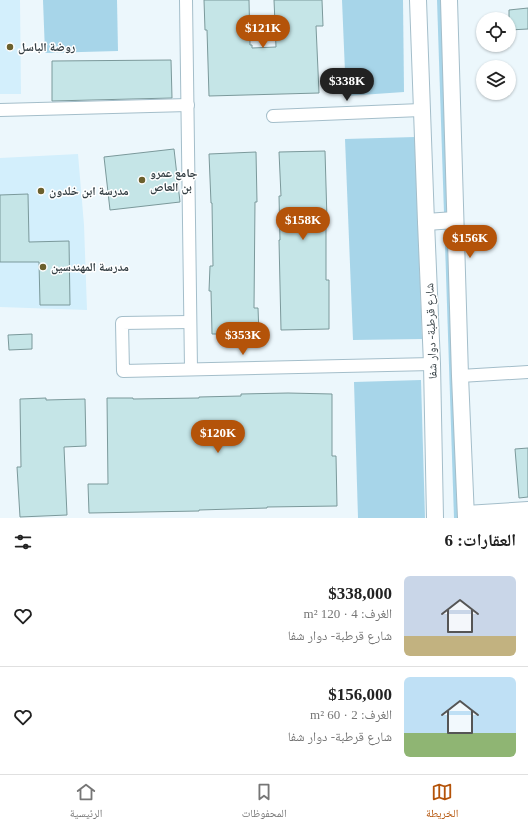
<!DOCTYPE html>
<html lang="ar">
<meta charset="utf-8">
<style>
:root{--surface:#fff;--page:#f2f2f2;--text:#222;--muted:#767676;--line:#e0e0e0;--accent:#b45309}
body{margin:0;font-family:"Times New Roman","Noto Naskh Arabic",serif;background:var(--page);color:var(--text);direction:rtl;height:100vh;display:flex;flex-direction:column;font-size:15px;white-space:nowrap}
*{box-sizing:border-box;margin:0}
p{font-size:13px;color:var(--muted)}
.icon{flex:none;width:22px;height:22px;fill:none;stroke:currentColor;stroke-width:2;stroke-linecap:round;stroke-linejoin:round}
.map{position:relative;height:518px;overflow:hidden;direction:ltr}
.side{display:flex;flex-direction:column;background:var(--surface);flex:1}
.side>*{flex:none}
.tools{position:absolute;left:476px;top:12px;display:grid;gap:8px}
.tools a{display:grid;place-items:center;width:40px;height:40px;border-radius:50%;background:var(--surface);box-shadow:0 1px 3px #0004;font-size:20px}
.price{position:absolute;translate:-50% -34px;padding:0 9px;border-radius:14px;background:var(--accent);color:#fff;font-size:13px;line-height:26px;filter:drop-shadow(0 1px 2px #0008)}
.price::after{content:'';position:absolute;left:50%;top:24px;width:12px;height:9px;margin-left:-6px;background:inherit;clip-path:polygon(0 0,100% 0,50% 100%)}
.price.active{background:#222;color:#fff}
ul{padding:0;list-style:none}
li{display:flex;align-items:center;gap:12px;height:100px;padding:0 12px}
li+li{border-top:1px solid var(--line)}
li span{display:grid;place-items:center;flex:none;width:112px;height:80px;border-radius:6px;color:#555}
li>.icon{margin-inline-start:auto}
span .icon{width:48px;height:48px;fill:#fffc;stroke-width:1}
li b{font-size:17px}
h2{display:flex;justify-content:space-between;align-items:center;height:48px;padding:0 12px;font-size:17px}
.dock{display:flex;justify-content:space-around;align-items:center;height:56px;border-top:1px solid var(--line);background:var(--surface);font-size:11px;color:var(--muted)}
.dock a{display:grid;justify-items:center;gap:2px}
.dock .active{color:var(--accent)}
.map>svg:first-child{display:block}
.built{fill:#d3effc}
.green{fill:#a7d5e9}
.building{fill:#c5e5e7;stroke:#7b999b}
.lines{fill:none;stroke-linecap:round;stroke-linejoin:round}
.street-casing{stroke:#a4beca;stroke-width:14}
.secondary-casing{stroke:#a4beca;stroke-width:18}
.street{stroke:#fff;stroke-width:12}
.secondary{stroke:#fff;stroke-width:16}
.poi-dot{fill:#6b602d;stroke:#fff;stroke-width:1.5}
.labels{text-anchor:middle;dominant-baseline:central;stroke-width:3;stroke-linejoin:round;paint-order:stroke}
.poi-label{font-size:12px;font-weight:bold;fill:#343f44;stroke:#fff;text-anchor:start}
.street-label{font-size:12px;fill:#343f44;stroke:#fff}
</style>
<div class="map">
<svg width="528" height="518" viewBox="0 0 528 518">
<rect width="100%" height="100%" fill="#ecf7fc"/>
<!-- built -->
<g class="built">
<polygon points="0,0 20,0 21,94 0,94"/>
<polygon points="78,154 84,225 87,310 0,307 0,158"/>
</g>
<!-- green -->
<g class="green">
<polygon points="43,0 117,0 118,51 45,53"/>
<polygon points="342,0 403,0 404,92 346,96"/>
<polygon points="437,0 450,0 467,518 454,518"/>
<polygon points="415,137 422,339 353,340 345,139"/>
<polygon points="421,380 425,518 358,518 354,382"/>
</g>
<!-- building -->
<g class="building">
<polygon points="204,0 249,0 250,45 252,45 252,48 276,47 274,0 322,0 323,26 316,26 319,93 209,96 207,30 205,30"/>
<polygon points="528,8 528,29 509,30 509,10"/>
<polygon points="171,60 172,98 52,101 52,61"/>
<polygon points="174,149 180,202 110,210 104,157"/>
<polygon points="325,151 327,220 326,220 326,280 329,280 329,329 281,330 279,240 280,240 279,196 281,196 279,152"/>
<polygon points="256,152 257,202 255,202 254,308 258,308 259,334 212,334 211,291 209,291 210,266 213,266 212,203 211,203 209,154"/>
<polygon points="28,194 29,242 69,241 70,305 40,305 39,262 0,262 0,195"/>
<polygon points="32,334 32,349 9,350 8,335"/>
<polygon points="288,393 332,394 332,456 336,456 337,506 267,507 267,508 199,510 199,511 89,513 88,484 108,484 107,398 133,398 133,399 199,398 199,397 241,396 241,394"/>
<polygon points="46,398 46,400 85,399 86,446 64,447 67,515 20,517 17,467 21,467 20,399"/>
<polygon points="528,448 528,497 519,498 515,449"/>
</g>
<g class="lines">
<defs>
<g id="street">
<polyline points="186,0 191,369"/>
<polyline points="0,110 188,105"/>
<polyline points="273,116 421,110"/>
<polyline points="190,322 122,323 123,371 432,364"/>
<polyline points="460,376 528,372"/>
</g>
<g id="secondary">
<polyline points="418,0 426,222 432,364 435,518"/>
<polyline points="449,0 460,376 466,518"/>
<polyline points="426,222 455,220"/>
<polyline points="466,514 528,510"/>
</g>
</defs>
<!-- street casing -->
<use href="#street" class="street-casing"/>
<!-- secondary casing -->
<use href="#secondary" class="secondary-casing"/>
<!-- street -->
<use href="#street" class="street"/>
<!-- secondary -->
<use href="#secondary" class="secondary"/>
</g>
<!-- markers -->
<g class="poi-dot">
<circle cx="10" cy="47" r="4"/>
<circle cx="142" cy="180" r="4"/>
<circle cx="41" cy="191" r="4"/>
<circle cx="43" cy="267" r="4"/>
</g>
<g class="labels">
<!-- poi labels -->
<g class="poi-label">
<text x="18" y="47">روضة الباسل</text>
<text x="150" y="173">جامع عمرو<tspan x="150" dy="14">بن العاص</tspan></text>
<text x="49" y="191">مدرسة ابن خلدون</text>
<text x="51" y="267">مدرسة المهندسين</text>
</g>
<!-- street labels -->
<g class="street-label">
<text transform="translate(431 331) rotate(-92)">شارع قرطبة- دوار شفا</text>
</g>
</g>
</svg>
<div class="tools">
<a><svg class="icon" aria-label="locate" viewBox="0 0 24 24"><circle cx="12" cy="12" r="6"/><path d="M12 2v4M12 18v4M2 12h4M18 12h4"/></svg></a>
<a><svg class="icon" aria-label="layers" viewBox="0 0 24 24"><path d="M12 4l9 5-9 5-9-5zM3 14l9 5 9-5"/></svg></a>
</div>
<b class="price" style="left:263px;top:49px">$121K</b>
<b class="price active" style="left:347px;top:102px">$338K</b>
<b class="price" style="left:303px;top:241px">$158K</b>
<b class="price" style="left:470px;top:259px">$156K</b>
<b class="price" style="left:243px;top:356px">$353K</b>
<b class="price" style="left:218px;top:454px">$120K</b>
</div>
<section class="side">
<h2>العقارات: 6<svg class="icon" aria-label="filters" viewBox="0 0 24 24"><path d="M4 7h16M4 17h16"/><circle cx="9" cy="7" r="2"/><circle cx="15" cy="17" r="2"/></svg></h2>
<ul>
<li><span style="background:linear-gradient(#c9d6e8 75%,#c2b280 0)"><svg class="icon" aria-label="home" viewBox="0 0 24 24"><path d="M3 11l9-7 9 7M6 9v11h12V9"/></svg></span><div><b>$338,000</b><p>الغرف: 4 · 120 m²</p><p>شارع قرطبة- دوار شفا</p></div><svg class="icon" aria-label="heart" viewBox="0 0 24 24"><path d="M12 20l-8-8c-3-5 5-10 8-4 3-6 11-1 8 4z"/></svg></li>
<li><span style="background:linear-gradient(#bfe0f5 70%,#8fb573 0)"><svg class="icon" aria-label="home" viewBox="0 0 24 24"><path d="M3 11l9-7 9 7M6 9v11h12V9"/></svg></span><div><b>$156,000</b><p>الغرف: 2 · 60 m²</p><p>شارع قرطبة- دوار شفا</p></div><svg class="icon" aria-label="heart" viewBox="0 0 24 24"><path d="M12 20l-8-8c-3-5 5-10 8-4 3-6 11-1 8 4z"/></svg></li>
</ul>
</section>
<nav class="dock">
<a class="active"><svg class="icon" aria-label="map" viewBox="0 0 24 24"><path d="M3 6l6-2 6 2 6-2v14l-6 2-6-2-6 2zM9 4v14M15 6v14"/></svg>الخريطة</a>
<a><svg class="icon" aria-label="saved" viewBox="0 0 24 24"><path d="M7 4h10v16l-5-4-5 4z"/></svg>المحفوظات</a>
<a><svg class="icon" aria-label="home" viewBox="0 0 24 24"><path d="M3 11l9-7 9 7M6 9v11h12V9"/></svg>الرئيسية</a>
</nav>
